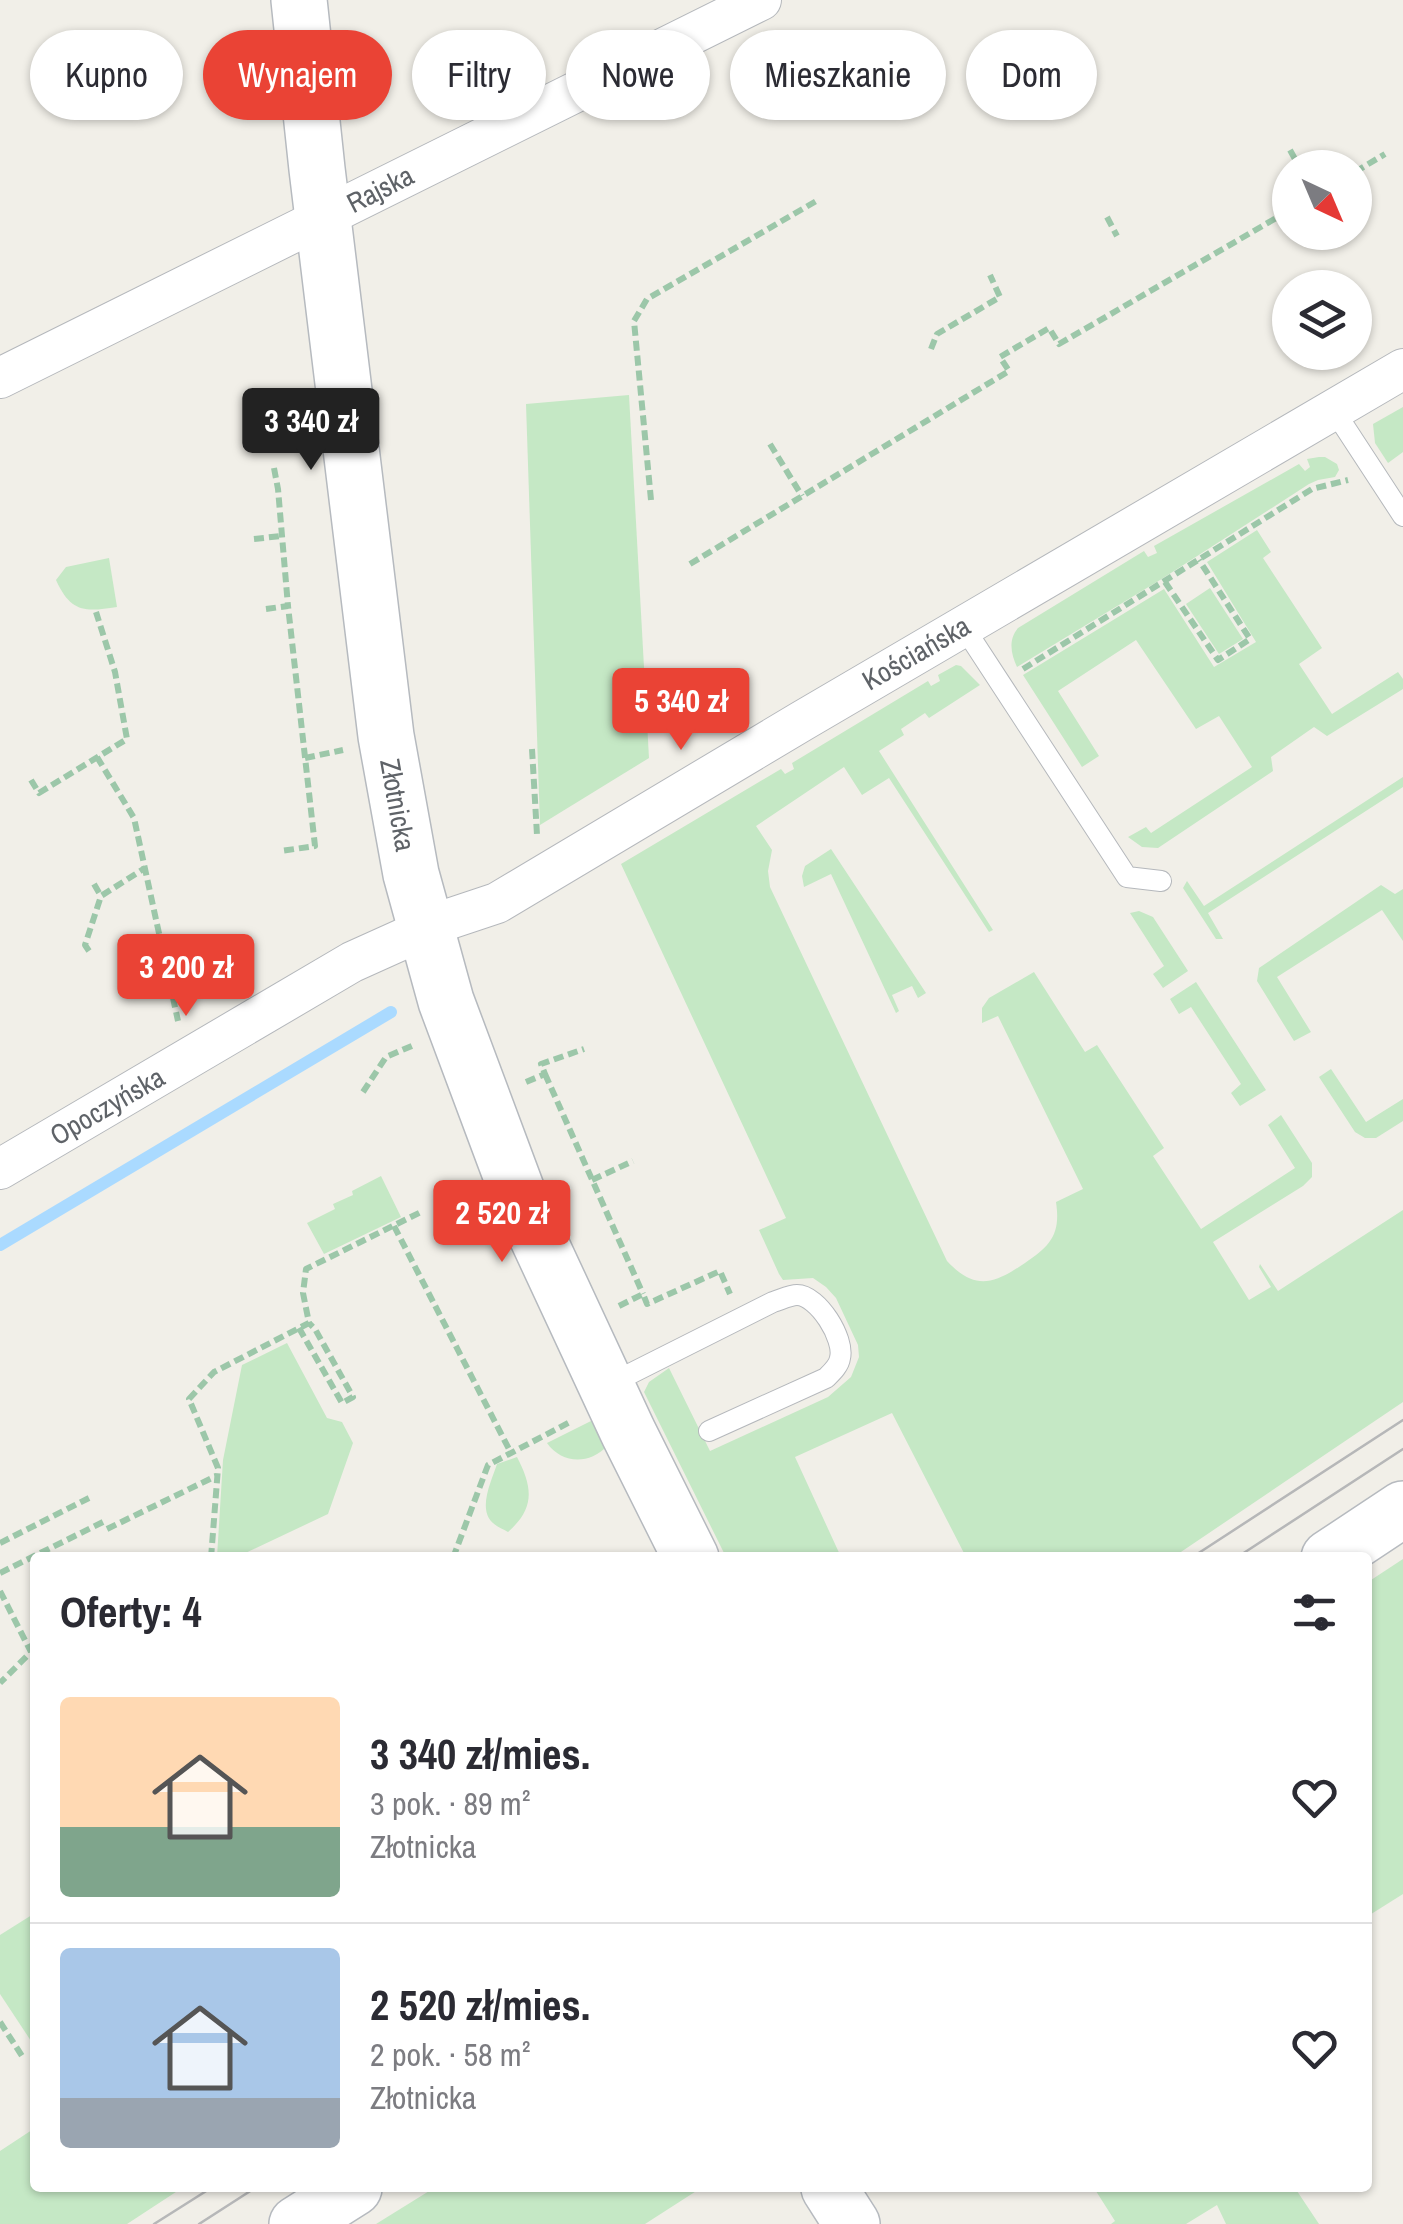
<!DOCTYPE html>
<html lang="pl">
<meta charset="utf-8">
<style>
:root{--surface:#fff;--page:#f2f2f3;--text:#2b2b33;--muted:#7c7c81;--line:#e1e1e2;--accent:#ea4335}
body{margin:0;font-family:"Archivo Narrow",sans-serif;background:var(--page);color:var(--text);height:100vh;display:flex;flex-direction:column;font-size:38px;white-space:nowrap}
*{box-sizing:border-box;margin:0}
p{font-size:32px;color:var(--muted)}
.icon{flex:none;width:55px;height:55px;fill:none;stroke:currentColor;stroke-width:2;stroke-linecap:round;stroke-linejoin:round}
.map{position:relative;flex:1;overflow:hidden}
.panel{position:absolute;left:30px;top:1552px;width:1342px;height:640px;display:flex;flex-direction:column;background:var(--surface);border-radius:10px;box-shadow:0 2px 8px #0004}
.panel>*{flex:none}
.top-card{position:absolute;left:30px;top:30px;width:1345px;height:90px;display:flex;gap:20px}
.needle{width:65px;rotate:136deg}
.controls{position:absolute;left:1272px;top:150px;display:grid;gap:20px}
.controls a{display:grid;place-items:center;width:100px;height:100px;border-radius:50%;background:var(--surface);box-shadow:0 2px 8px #0004;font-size:50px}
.price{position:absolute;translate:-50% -85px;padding:0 22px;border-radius:10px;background:var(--accent);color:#fff;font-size:32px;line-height:65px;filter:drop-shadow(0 2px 5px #0008)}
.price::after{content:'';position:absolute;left:50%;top:60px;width:30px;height:22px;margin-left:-15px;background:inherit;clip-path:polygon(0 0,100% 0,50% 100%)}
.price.active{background:#222;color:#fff}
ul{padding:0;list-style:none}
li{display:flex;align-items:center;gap:30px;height:250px;padding:0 30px}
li+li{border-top:2px solid var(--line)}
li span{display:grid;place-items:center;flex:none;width:280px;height:200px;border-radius:10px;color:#555}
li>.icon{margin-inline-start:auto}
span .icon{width:120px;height:120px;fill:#fffc;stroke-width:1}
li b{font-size:42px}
h2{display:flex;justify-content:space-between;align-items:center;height:120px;padding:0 30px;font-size:42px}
.chip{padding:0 35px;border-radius:45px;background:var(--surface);box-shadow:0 2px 8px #0004;font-size:35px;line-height:90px}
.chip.active{background:var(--accent);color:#fff}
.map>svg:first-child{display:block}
.green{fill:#c5e8c5}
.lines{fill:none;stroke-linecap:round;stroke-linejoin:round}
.stream{stroke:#aadaff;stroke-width:12}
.lane-casing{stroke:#b5b8bc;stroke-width:22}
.street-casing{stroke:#b5b8bc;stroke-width:42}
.secondary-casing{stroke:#b6babf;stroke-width:58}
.path{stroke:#9cc7a9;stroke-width:6;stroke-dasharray:10 5;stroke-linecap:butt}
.lane{stroke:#fff;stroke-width:20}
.street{stroke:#fff;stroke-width:40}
.secondary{stroke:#fff;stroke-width:55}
.tram{stroke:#b6b7b8;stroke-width:2.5}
.labels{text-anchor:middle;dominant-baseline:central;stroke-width:8;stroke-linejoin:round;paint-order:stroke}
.street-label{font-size:28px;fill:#5f6368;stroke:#fff}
</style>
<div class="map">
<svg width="1403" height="2224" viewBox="0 0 1403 2224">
<rect width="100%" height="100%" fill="#f1efe8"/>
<!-- green -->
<g class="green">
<polygon points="629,395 649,758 540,825 526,404"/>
<polygon points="1403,407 1403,452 1388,463 1375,443 1373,424"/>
<path d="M 1319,457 L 1325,457 L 1337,464 L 1339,470 L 1335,477 L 1318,480 L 1309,484 L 1160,580 L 1017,667 C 1011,654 1008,640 1018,628 L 1144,551 L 1148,557 L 1157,553 L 1154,546 L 1299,464 L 1305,471 L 1310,467 L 1307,459 Z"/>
<polygon points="1257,530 1271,552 1263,558 1322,648 1299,664 1332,714 1398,672 1403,679 1403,689 1327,736 1314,727 1271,757 1273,771 1158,848 1142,847 1128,837 1146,827 1151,833 1252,767 1219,716 1196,729 1136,640 1058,691 1099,756 1082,767 1023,675 1164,589 1214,667 1256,642 1207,562"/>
<path d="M 109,558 L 117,607 C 85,612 71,613 56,580 L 66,567 Z"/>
<polygon points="1210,588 1243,639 1219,654 1186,604"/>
<path d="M 956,665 L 961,666 L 980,685 L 929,718 L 925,713 L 901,729 L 904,735 L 879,751 L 993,930 L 989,932 L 889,778 L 862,795 L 844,767 L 756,826 L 772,850 L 768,871 L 770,887 L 947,1261 C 975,1291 994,1284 1025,1263 C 1050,1246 1061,1235 1056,1202 L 1083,1189 L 998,1016 L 982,1023 L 982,1008 L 989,998 L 1034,972 L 1085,1052 L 1097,1045 L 1164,1148 L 1153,1156 L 1201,1229 L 1295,1168 L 1268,1125 L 1281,1115 L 1312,1163 L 1312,1177 L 1303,1186 L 1213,1242 L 1249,1300 L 1271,1287 L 1259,1267 L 1260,1264 L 1278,1291 L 1403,1210 L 1403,1402 L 1172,1558 L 966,1557 L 892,1413 L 795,1457 L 841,1557 L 726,1557 L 644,1392 L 649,1382 L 669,1368 L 710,1451 L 828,1397 L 851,1377 L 859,1357 L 858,1345 L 836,1298 L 826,1287 L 813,1278 L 783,1280 L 779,1274 L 759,1230 L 786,1218 L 621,864 L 781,769 L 785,774 L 794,769 L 792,763 L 928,681 L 931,686 L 940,681 L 938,675 Z"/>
<polygon points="1403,777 1403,787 1208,913 1223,939 1216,939 1183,888 1187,881 1204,906"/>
<polygon points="831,849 926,993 918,998 912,986 892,995 899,1011 896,1013 831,874 804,887 802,876 805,866"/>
<polygon points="1381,885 1395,894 1403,889 1403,941 1382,910 1277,977 1311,1032 1294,1041 1257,981 1259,968"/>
<polygon points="1139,911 1153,917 1188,971 1163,988 1153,974 1164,966 1130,913"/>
<polygon points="1196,982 1266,1090 1240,1106 1231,1093 1241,1084 1191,1007 1179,1014 1170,999"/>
<polygon points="1331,1069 1366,1122 1403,1099 1403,1121 1376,1138 1365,1138 1355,1132 1319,1077"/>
<polygon points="381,1176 401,1217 324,1254 307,1223 335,1209 333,1204 353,1195 352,1191"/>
<polygon points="287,1343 327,1418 342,1422 353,1443 328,1514 237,1557 217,1557 223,1460 242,1365"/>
<path d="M 593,1420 L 607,1446 C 589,1465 562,1464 547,1443 Z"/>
<path d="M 517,1457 C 533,1488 535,1508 508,1532 C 503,1529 497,1527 493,1523 C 477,1509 492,1480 497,1464 Z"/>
<polygon points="1403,1559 1403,1894 1368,1916 1368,1582"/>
<polygon points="35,1913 35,2047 0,1994 0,1935"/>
<polygon points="35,2128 35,2188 182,2188 127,2224 0,2224 0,2151"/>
<polygon points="434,2188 701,2188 645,2224 376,2224"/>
<polygon points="1094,2188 1295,2188 1319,2224 1226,2224 1217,2205 1186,2224 1111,2224 1115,2221"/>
</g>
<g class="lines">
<!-- stream -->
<polyline class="stream" points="0,1245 391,1012"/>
<defs>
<g id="lane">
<polyline points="1333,409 1403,516"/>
<polyline points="963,626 1127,877 1161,881"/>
<path d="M 608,1385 L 773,1302 C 780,1300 790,1295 797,1295 C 818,1295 845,1339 840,1358 C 839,1366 831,1373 826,1378 L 709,1431"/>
</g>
<g id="street">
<polyline points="0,378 761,0"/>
<polyline points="0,1169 352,962 443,921 497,903 802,721 1403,369"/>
</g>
<g id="secondary">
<polyline points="299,0 317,169 386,736 411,874 446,1001 521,1202 628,1432 691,1558"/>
<polyline points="1329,1558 1403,1509"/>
<polyline points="829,2188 852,2224"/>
<polyline points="297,2224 354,2188"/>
</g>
</defs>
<!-- lane casing -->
<use href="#lane" class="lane-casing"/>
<!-- street casing -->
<use href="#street" class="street-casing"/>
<!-- secondary casing -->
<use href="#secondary" class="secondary-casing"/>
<!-- path -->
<g class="path">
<polyline points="1290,150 1300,168"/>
<polyline points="1355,172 1385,154"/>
<polyline points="1107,217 1117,236"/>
<polyline points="931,349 937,334 1000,297 990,275"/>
<polyline points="770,444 802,496"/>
<polyline points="274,468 278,489 288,606"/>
<polyline points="651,500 634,321 647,299 818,200"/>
<polyline points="254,539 281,536"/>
<polyline points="690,564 1009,371 1000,357 1049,328 1059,344 1290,210"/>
<polyline points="1165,582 1218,660 1250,639 1199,560"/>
<polyline points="266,609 288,606 315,846 281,851"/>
<polyline points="1023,669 1312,489 1348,480"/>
<polyline points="532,749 537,835"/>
<polyline points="97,757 134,818 178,1021"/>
<polyline points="305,758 343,750"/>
<polyline points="31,780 39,793 127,739 115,672 96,612"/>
<polyline points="94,884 101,896 145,868"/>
<polyline points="89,951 85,945 101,896"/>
<polyline points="545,1074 643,1294"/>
<polyline points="526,1082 545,1074 541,1064 584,1049"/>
<polyline points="363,1092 386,1057 414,1045"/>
<polyline points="592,1180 633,1161"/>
<polyline points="394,1226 511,1453"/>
<polyline points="619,1306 643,1294 647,1304 720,1271 730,1294"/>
<polyline points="299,1328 342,1403 353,1397 315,1329 309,1323"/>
<polyline points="107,1529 216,1476"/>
<polyline points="0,1543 89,1498"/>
<polyline points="211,1558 218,1468 189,1399 214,1372 309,1323 303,1293 306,1269 423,1211"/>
<polyline points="453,1558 488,1465 572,1421"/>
<polyline points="0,1573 103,1522"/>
<polyline points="0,1591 31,1652 0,1683"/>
<polyline points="0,2022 24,2059"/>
</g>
<!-- lane -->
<use href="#lane" class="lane"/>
<!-- street -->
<use href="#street" class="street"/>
<!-- secondary -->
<use href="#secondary" class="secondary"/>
<!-- tram -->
<g class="tram">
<polyline points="1191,1558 1403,1420"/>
<polyline points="1236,1558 1403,1449"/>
<polyline points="154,2224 211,2188"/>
<polyline points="199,2224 255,2188"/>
</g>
</g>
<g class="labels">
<!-- street labels -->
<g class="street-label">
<text transform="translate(380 189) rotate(-27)">Rajska</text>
<text transform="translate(916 653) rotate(-30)">Kościańska</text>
<text transform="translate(398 805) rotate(80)">Złotnicka</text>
<text transform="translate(107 1106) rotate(-30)">Opoczyńska</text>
</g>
</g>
</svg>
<div class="controls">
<a><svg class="needle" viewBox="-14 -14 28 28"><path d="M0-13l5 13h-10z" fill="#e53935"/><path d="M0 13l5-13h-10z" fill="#7c7c81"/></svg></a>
<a><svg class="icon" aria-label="layers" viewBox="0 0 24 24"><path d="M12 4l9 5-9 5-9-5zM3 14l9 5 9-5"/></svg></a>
</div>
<b class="price active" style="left:311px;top:473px">3 340 zł</b>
<b class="price" style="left:681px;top:753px">5 340 zł</b>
<b class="price" style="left:186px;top:1019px">3 200 zł</b>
<b class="price" style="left:502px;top:1265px">2 520 zł</b>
<div class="top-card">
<a class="chip">Kupno</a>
<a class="chip active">Wynajem</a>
<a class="chip">Filtry</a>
<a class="chip">Nowe</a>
<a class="chip">Mieszkanie</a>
<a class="chip">Dom</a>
</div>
<section class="panel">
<h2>Oferty: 4<svg class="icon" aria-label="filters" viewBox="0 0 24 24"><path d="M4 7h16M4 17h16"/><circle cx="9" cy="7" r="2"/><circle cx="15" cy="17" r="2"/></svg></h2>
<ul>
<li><span style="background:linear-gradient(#ffd9b3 65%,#7fa58c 0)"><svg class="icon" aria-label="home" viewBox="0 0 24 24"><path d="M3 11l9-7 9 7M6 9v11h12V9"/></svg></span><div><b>3 340 zł/mies.</b><p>3 pok. · 89 m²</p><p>Złotnicka</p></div><svg class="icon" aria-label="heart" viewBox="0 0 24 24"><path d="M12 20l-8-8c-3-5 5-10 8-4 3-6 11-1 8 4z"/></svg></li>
<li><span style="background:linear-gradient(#a9c7e8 75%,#9aa5b1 0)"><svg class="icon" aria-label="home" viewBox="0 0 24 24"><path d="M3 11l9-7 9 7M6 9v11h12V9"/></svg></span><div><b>2 520 zł/mies.</b><p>2 pok. · 58 m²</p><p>Złotnicka</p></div><svg class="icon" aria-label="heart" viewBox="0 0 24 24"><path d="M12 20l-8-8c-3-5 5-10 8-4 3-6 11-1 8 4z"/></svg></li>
</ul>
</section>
</div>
